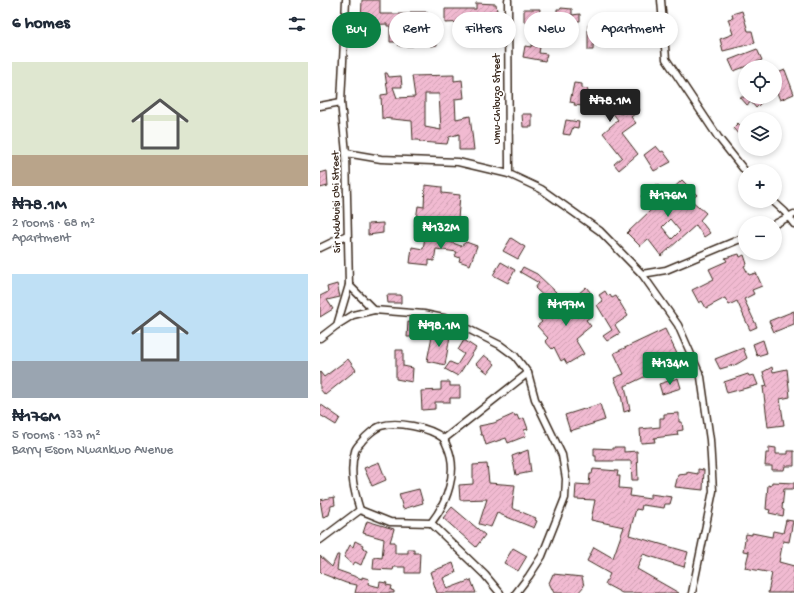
<!DOCTYPE html>
<meta charset="utf-8">
<style>
:root{--surface:#fff;--page:#f6f6f7;--text:#1f2937;--muted:#747a83;--accent:#0b8043}
body{margin:0;font-family:"Gochi Hand",sans-serif;background:var(--page);color:var(--text);height:100vh;display:flex;flex-direction:column;font-size:15px;white-space:nowrap}
*{box-sizing:border-box;margin:0}
p{font-size:13px;color:var(--muted)}
.icon{flex:none;width:22px;height:22px;fill:none;stroke:currentColor;stroke-width:2;stroke-linecap:round;stroke-linejoin:round}
.map{position:relative;flex:1;overflow:hidden}
.panel{display:flex;flex-direction:column;background:var(--surface);width:320px}
.panel>*{flex:none}
.guide{position:absolute;left:12px;top:12px;width:380px;height:36px;display:flex;gap:8px}
.tools{position:absolute;left:418px;top:60px;display:grid;gap:8px}
.tools a{display:grid;place-items:center;width:44px;height:44px;border-radius:50%;background:var(--surface);box-shadow:0 2px 6px #0003;font-size:20px}
.price{position:absolute;translate:-50% -34px;padding:0 9px;border-radius:4px;background:var(--accent);color:#fff;font-size:13px;line-height:26px;filter:drop-shadow(0 1px 2px #0008)}
.price::after{content:'';position:absolute;left:50%;top:24px;width:12px;height:9px;margin-left:-6px;background:inherit;clip-path:polygon(0 0,100% 0,50% 100%)}
.price.on{background:#222;color:#fff}
ul{padding:0;list-style:none}
li{display:grid;align-content:center;gap:8px;height:212px;padding:0 12px}
li span{display:grid;place-items:center;height:124px;border-radius:0px;color:#555}
li>.icon{margin-inline-start:auto}
span .icon{width:72px;height:72px;fill:#fffc;stroke-width:1}
li b{font-size:17px}
h2{display:flex;justify-content:space-between;align-items:center;height:48px;padding:0 12px;font-size:17px}
.pill{padding:0 14px;border-radius:18px;background:var(--surface);box-shadow:0 2px 6px #0003;font-size:14px;line-height:36px}
.pill.on{background:var(--accent);color:#fff}
main{display:flex;flex:1;min-height:0}
.map>svg:first-child{display:block}
.building{fill:url(#building-hatch);stroke:#3b2a1e;fill-rule:evenodd}
.lines{fill:none;stroke-linecap:round;stroke-linejoin:round}
.minor-casing{stroke:#3b2a1e;stroke-width:9}
.minor{stroke:#fff;stroke-width:6}
.labels{text-anchor:middle;dominant-baseline:central;stroke-width:3.5;stroke-linejoin:round;paint-order:stroke}
.street-label{font-size:11px;fill:#3b2a1e;stroke:#fff}
</style>
<main>
<section class="panel">
<h2>6 homes<svg class="icon" aria-label="filters" viewBox="0 0 24 24"><path d="M4 7h16M4 17h16"/><circle cx="9" cy="7" r="2"/><circle cx="15" cy="17" r="2"/></svg></h2>
<ul>
<li><span style="background:linear-gradient(#dfe7d0 75%,#b9a48a 0)"><svg class="icon" aria-label="home" viewBox="0 0 24 24"><path d="M3 11l9-7 9 7M6 9v11h12V9"/></svg></span><div><b>₦78.1M</b><p>2 rooms · 68 m²</p><p>Apartment</p></div></li>
<li><span style="background:linear-gradient(#bfe0f5 70%,#9aa5b1 0)"><svg class="icon" aria-label="home" viewBox="0 0 24 24"><path d="M3 11l9-7 9 7M6 9v11h12V9"/></svg></span><div><b>₦176M</b><p>5 rooms · 133 m²</p><p>Barry Esom Nwankwo Avenue</p></div></li>
</ul>
</section>
<div class="map">
<svg width="474" height="593" viewBox="0 0 474 593">
<defs>
<pattern id="building-hatch" width="6" height="6" patternUnits="userSpaceOnUse"><rect width="6" height="6" fill="#f1bad1"/><path d="M-1 1l2-2M0 6l6-6M5 7l2-2" fill="none" stroke="#d0a0b3"/></pattern>
</defs>
<rect width="100%" height="100%" fill="#fff"/>
<filter id="ink" filterUnits="userSpaceOnUse"><feTurbulence type="fractalNoise" baseFrequency=".025" numOctaves="2"/><feDisplacementMap in="SourceGraphic" scale="8" xChannelSelector="R" yChannelSelector="G"/><feConvolveMatrix kernelMatrix="1 2 1 2 8 2 1 2 1" color-interpolation-filters="sRGB"/></filter>
<g filter="url(#ink)">
<!-- building -->
<g class="building">
<polygon points="42,0 60,0 60,14 90,14 90,12 107,12 107,27 116,26 117,45 110,46 110,43 93,43 93,46 79,46 78,42 70,42 70,26 67,26 67,24 45,25 45,23 41,23"/>
<polygon points="156,3 176,4 177,11 174,11 174,14 170,14 170,21 125,23 125,9 156,9"/>
<polygon points="241,8 252,9 252,15 260,14 260,21 204,22 204,9 220,9 219,16 237,16 237,9 241,9"/>
<polygon points="422,11 428,31 432,31 435,43 403,51 400,39 413,34 408,19 413,18 412,14"/>
<polygon points="268,25 274,25 273,50 268,50"/>
<polygon points="211,45 220,47 219,53 227,54 225,61 203,57 205,46 211,47"/>
<polygon points="437,49 442,60 414,71 409,60"/>
<polygon points="465,70 474,94 460,100 455,88 455,74"/>
<path d="M 65,73 L 67,73 L 69,77 L 81,76 L 82,87 L 73,87 L 77,98 L 95,97 L 92,76 L 134,75 L 134,81 L 142,80 L 144,98 L 135,99 L 136,119 L 150,116 L 154,150 L 139,150 L 139,134 L 129,137 L 127,144 L 100,142 L 99,140 L 93,140 L 92,121 L 62,118 L 61,95 L 68,94 ZM 105,94 L 119,94 L 121,130 L 105,127 Z"/>
<polygon points="254,83 262,84 262,88 268,89 267,96 279,101 287,95 301,114 306,110 308,113 317,107 320,110 311,117 316,123 302,133 318,154 299,170 294,164 302,157 283,133 298,120 284,101 279,110 276,109 275,112 270,110 271,107 254,105 255,103 250,102"/>
<polygon points="420,97 439,97 443,101 436,108 431,102 427,105"/>
<polygon points="202,114 212,114 212,127 203,127"/>
<polygon points="246,120 259,122 258,128 253,127 250,135 243,134"/>
<polygon points="418,123 425,131 420,136 413,128"/>
<polygon points="336,146 341,152 343,151 351,162 334,171 324,155"/>
<polygon points="7,171 8,186 0,188 0,173"/>
<path d="M 362,180 L 377,195 L 371,200 L 386,213 L 380,220 L 390,233 L 384,237 L 376,225 L 341,256 L 328,239 L 320,246 L 307,233 L 332,209 L 321,196 L 337,184 L 346,195 ZM 350,219 L 360,231 L 352,239 L 342,227 Z"/>
<polygon points="105,185 122,187 122,193 140,195 137,231 95,226 98,206 104,207"/>
<polygon points="63,223 63,233 48,235 48,224"/>
<polygon points="106,231 128,238 127,241 141,246 146,242 157,246 150,265 139,261 140,258 135,256 137,252 116,249 114,261 109,260 109,265 90,263 92,247 103,249"/>
<polygon points="191,238 205,247 198,259 183,251"/>
<polygon points="419,254 420,257 424,255 427,264 424,266 429,275 436,273 442,286 432,290 434,294 424,299 437,327 430,330 417,301 409,305 405,298 386,308 382,301 379,303 372,290 394,279 389,269 407,261 405,258"/>
<polygon points="181,262 195,270 188,283 173,275"/>
<polygon points="203,267 217,274 236,292 229,301 215,288 219,283 200,272"/>
<polygon points="17,284 20,297 7,300 13,309 0,317 0,296 8,292 7,287"/>
<polygon points="266,287 271,293 259,303 270,317 266,320 271,326 255,339 264,354 247,364 244,359 241,361 234,347 232,349 225,341 228,338 217,326 222,322 219,318 233,305 236,308 245,299 248,303"/>
<polygon points="285,291 288,296 290,295 292,298 296,296 308,316 295,325 300,333 287,341 283,336 292,330 277,305 283,301 279,295"/>
<polygon points="67,295 81,295 81,303 68,303"/>
<polygon points="474,311 474,324 454,332 449,321"/>
<polygon points="88,322 95,323 94,337 87,337"/>
<polygon points="345,329 360,360 305,386 310,410 304,412 301,395 294,378 304,374 294,353"/>
<polygon points="118,330 127,332 126,335 130,336 125,365 107,361 113,331 118,332"/>
<polygon points="144,340 156,348 138,376 125,369 130,362 137,365 144,354 138,350"/>
<polygon points="443,340 447,353 437,356 433,344"/>
<polygon points="423,348 427,358 417,364 400,369 395,359"/>
<polygon points="76,350 83,350 83,366 93,368 92,382 76,379"/>
<polygon points="164,355 175,364 168,373 156,364"/>
<polygon points="28,359 36,370 5,395 0,389 0,372 4,377"/>
<polygon points="452,367 453,372 467,369 470,397 460,399 464,425 448,427 443,387 447,386 443,372"/>
<polygon points="428,374 429,376 434,375 438,385 407,393 404,382"/>
<polygon points="358,378 361,388 342,394 339,384"/>
<polygon points="121,382 130,382 130,386 140,386 140,398 130,398 130,402 115,402 115,409 102,410 101,391 121,390"/>
<polygon points="0,404 20,418 16,425 0,415"/>
<polygon points="280,404 285,420 250,431 245,415"/>
<polygon points="359,413 359,422 362,422 363,430 357,431 358,435 334,438 335,442 321,443 320,429 340,427 340,418 344,418 344,414"/>
<polygon points="194,414 195,416 197,415 199,420 204,418 208,429 204,430 206,436 188,443 186,438 166,445 163,435 161,435 159,426 174,423"/>
<polygon points="294,447 304,447 304,452 317,451 318,480 312,480 311,461 276,461 276,456 274,456 274,448 294,449"/>
<polygon points="449,447 456,448 456,454 468,454 468,451 474,451 474,466 465,466 464,470 452,470 452,466 445,466 446,453 449,453"/>
<polygon points="208,450 211,472 196,475 192,456"/>
<polygon points="59,462 66,480 52,486 44,468"/>
<polygon points="167,464 169,483 195,485 192,508 216,518 215,520 217,521 214,528 177,513 171,527 159,524 167,499 140,500 139,485 153,484 153,465"/>
<polygon points="273,469 298,471 297,476 300,476 299,488 311,489 310,496 330,499 330,494 352,497 350,504 345,504 344,508 322,505 321,510 316,509 309,535 368,552 364,567 323,554 317,569 359,593 302,593 285,584 290,574 267,561 274,547 293,558 304,527 271,520 275,500 255,499 256,484 269,485 270,474 272,474"/>
<polygon points="378,469 384,470 383,490 355,487 358,475 367,474 367,472 378,474"/>
<polygon points="452,482 474,483 474,489 464,489 462,509 464,510 463,516 449,513 450,510 446,509 448,485 451,486"/>
<polygon points="99,489 103,503 83,509 79,494"/>
<polygon points="14,497 15,505 11,506 9,515 3,517 0,500"/>
<polygon points="132,507 165,535 156,547 123,518"/>
<polygon points="466,520 473,521 469,542 463,541 459,562 474,566 474,593 448,593 452,573 425,568 429,552 423,551 426,534 432,535 432,533 452,537 453,531 463,533"/>
<polygon points="47,521 74,529 70,542 75,542 75,553 88,553 88,549 94,549 94,553 100,553 99,573 85,573 85,567 74,567 73,570 53,569 54,557 62,558 64,539 43,533"/>
<polygon points="35,541 43,545 42,547 47,550 41,565 35,562 33,565 24,557 30,545 33,547"/>
<polygon points="193,548 207,556 198,571 184,563"/>
<polygon points="17,555 19,555 17,570 42,579 42,577 49,579 48,584 59,587 60,582 67,583 66,585 72,586 71,590 74,591 74,593 35,593 37,585 26,583 3,574 0,571 0,556 12,567"/>
<polygon points="133,563 136,572 123,578 127,589 151,580 156,593 117,593 110,572"/>
<polygon points="233,574 262,577 264,586 258,593 234,593 229,583"/>
</g>
<g class="lines">
<defs>
<g id="minor">
<polyline points="188,0 189,174"/>
<polyline points="341,0 346,59 398,137 425,171"/>
<polyline points="0,106 21,102"/>
<polyline points="26,153 61,159 138,162 189,174 221,189 280,231 322,274 358,325 381,377 390,440 393,491 372,593"/>
<polyline points="453,201 465,212 474,224"/>
<polyline points="455,224 474,214"/>
<polyline points="0,248 27,235"/>
<polyline points="322,274 346,270 425,237"/>
<polyline points="29,285 54,310 104,314 128,319 180,345 195,356 208,373 215,399 242,455 246,479 245,498 222,556 209,576 196,593"/>
<polyline points="17,325 33,315 54,310"/>
<polyline points="0,338 17,325 29,285 26,153 21,102 26,0"/>
<polyline points="124,439 208,373"/>
<path d="M 40,510 C 34,491 29,471 35,451 C 36,447 40,444 42,441 C 46,436 55,428 61,426 C 77,421 109,427 123,438 C 125,440 126,444 127,446 C 139,471 127,503 111,523"/>
<polyline points="0,540 40,510 70,522 111,523 165,575 180,593"/>
</g>
</defs>
<!-- minor casing -->
<use href="#minor" class="minor-casing"/>
<!-- minor -->
<use href="#minor" class="minor"/>
</g>
</g>
<g class="labels">
<!-- street labels -->
<g class="street-label">
<text transform="translate(178 99) rotate(-90)">Umu-Chibuzo Street</text>
<text transform="translate(17 202) rotate(-91)">Sir Ndubuisi Obi Street</text>
</g>
</g>
</svg>
<div class="tools">
<a><svg class="icon" aria-label="locate" viewBox="0 0 24 24"><circle cx="12" cy="12" r="6"/><path d="M12 2v4M12 18v4M2 12h4M18 12h4"/></svg></a>
<a><svg class="icon" aria-label="layers" viewBox="0 0 24 24"><path d="M12 4l9 5-9 5-9-5zM3 14l9 5 9-5"/></svg></a>
<a>+</a>
<a>−</a>
</div>
<b class="price on" style="left:290px;top:123px">₦78.1M</b>
<b class="price" style="left:348px;top:218px">₦176M</b>
<b class="price" style="left:121px;top:250px">₦132M</b>
<b class="price" style="left:246px;top:327px">₦197M</b>
<b class="price" style="left:119px;top:348px">₦98.1M</b>
<b class="price" style="left:350px;top:386px">₦134M</b>
<div class="guide">
<a class="pill on">Buy</a>
<a class="pill">Rent</a>
<a class="pill">Filters</a>
<a class="pill">New</a>
<a class="pill">Apartment</a>
</div>
</div>
</main>
